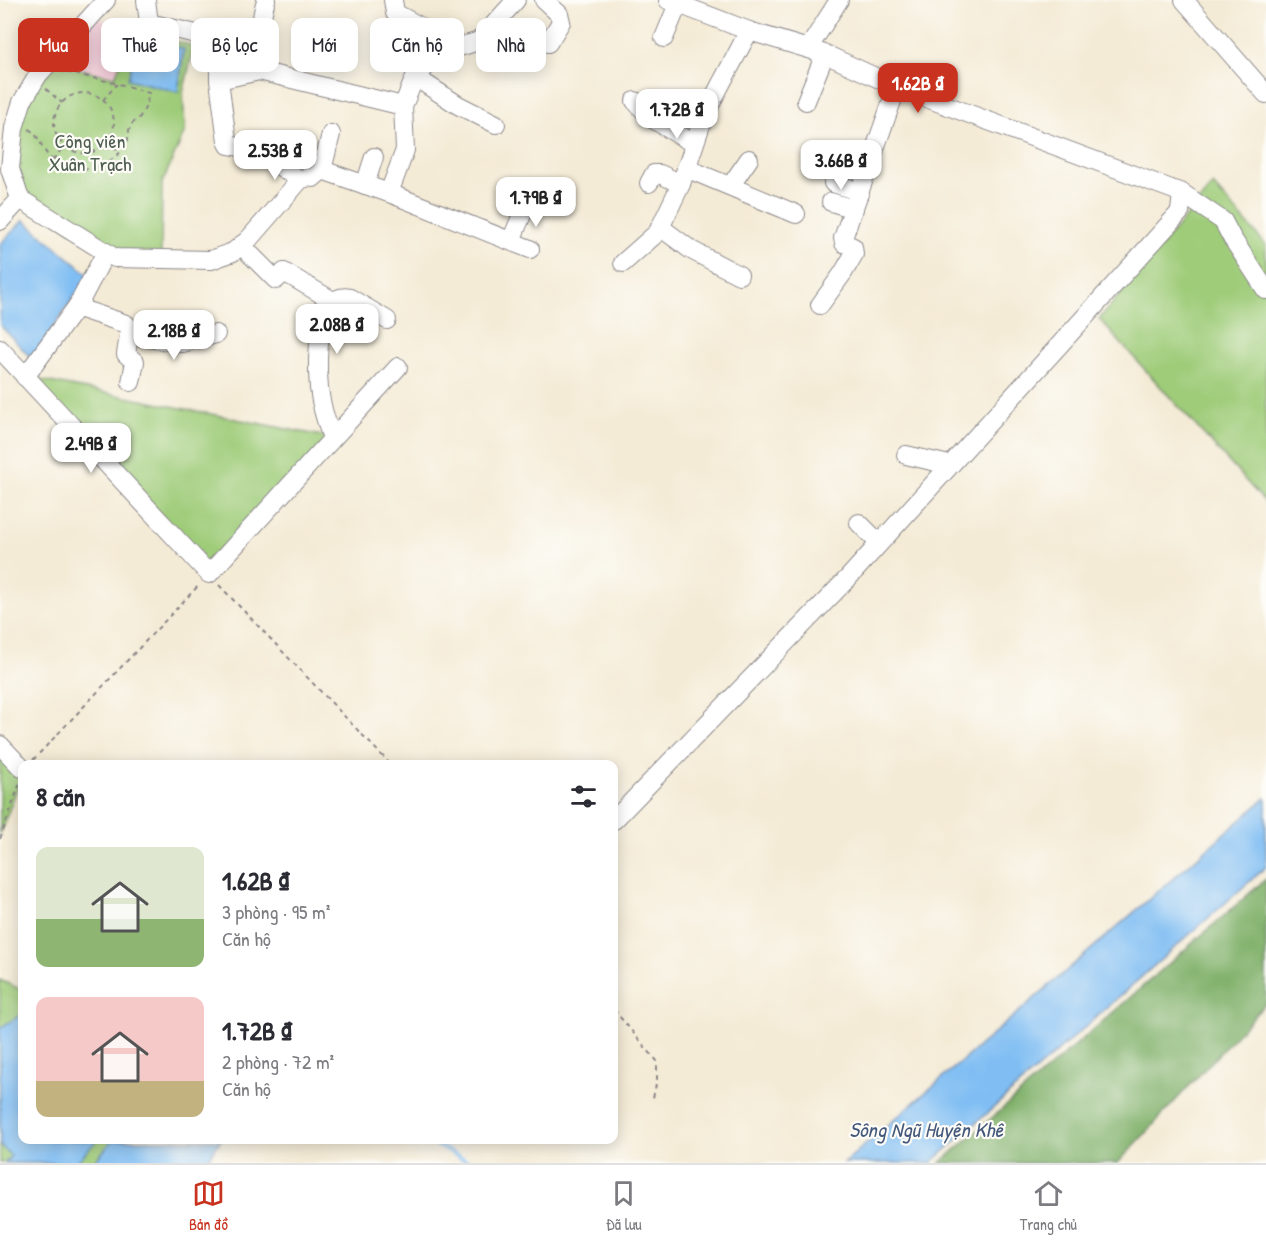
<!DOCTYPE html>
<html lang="vi">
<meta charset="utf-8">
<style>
:root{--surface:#fff;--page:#f7f7f7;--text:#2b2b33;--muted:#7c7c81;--line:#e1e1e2;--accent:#c8321e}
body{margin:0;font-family:"Patrick Hand",sans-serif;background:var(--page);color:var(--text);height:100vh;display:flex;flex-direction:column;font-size:22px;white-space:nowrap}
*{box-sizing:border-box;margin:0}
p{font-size:20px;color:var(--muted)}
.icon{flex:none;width:33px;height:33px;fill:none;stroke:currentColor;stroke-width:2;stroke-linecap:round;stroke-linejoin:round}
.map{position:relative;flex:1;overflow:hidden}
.panel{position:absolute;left:18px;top:760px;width:600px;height:384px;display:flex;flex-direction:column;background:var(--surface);border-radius:12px;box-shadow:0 3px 15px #0003}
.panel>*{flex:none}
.banner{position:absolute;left:18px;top:18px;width:600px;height:54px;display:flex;gap:12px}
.price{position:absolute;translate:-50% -51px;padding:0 14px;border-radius:12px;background:#fff;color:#222;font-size:20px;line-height:39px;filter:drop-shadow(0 2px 3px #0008)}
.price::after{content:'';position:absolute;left:50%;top:36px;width:18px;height:14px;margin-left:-9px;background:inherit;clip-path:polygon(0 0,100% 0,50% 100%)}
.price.active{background:var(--accent);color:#fff}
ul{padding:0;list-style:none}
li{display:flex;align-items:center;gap:18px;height:150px;padding:0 18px}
li span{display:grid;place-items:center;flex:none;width:168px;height:120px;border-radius:12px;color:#555}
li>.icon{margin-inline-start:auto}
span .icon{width:72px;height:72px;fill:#fffc;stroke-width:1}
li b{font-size:26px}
h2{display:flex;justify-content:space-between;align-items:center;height:72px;padding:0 18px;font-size:26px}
.chip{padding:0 21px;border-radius:12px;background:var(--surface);box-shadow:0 3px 15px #0003;font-size:21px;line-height:54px}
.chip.active{background:var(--accent);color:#fff}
.tab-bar{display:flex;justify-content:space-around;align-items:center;height:84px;border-top:2px solid var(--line);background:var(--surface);font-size:16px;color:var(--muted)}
.tab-bar a{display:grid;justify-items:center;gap:3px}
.tab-bar .active{color:var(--accent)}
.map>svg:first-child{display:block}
.built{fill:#f5cfdb}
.green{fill:#9fcc79;stroke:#60775a;stroke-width:1.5}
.forest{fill:#7fb069;stroke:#506952;stroke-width:1.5}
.water{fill:#7fbdf3;stroke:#507097;stroke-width:1.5}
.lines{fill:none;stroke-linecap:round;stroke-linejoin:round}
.stream{stroke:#7fbdf3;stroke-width:4}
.minor-casing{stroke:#8b8688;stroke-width:20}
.path{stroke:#8b8688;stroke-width:2;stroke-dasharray:4.5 4.5;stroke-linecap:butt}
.minor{stroke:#fff;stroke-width:18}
.labels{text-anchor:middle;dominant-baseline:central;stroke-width:4.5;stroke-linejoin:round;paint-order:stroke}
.park-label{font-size:20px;fill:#4e5e51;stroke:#fdfcf7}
.water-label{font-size:21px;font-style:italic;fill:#43587b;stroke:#fdfcf7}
</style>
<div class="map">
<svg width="1266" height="1163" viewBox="0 0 1266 1163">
<rect width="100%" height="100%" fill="#fdfcf7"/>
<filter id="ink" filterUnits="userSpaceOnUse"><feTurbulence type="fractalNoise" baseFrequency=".0167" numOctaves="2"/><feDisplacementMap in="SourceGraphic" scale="12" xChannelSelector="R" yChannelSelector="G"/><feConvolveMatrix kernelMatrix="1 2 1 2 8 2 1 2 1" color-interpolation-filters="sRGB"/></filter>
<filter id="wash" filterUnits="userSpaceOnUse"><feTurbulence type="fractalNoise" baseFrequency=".008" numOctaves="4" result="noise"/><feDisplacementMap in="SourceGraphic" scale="24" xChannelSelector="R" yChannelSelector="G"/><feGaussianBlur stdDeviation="1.35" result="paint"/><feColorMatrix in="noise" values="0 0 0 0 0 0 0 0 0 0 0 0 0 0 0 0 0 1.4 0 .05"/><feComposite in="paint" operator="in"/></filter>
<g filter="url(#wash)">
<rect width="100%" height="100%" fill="#f4ebd6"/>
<!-- built -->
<polygon class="built" points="97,18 133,31 115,77 49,62"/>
<!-- green -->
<g class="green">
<polygon points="133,31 194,46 183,93 185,131 162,183 161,259 115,258 20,199 14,128 49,62 115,77"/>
<polygon points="1213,185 1266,245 1266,503 1099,319"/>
<polygon points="25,377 332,438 209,574"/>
<polygon points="0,745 22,775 0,834"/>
<polygon points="0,980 22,990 22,1140 113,1140 93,1163 0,1163"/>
</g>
<!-- forest -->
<polygon class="forest" points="1266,879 1266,1003 1118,1163 940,1163"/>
<!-- water -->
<g class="water">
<polygon points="138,38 184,49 178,92 128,79"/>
<polygon points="24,220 89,275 32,359 0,325 0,244"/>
<polygon points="1266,798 1266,867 931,1163 844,1163"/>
<polygon points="22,1014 22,1140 97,1140 76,1163 5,1163 11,1156 0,1145 0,1028"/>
<polygon points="113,1140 221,1140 205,1163 93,1163"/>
</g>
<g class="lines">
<!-- stream -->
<polyline class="stream" points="427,1140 471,1163"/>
</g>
</g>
<g filter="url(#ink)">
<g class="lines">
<defs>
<g id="minor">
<polyline points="146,0 149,23 205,36 212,39 217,43 219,52 219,80 227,141 229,145 271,153 281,167 300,180"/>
<polyline points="393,0 395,13 438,36 452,49"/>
<polyline points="544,0 559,14 561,22 548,43"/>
<polyline points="668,0 749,31 825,54 897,87 1182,193 1223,221 1232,238 1266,290"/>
<polyline points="1184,0 1266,94"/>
<polyline points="664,38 678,4"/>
<polyline points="808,49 839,0"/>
<path d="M 259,71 C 259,47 259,23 266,0"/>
<polyline points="415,77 458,105 496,124"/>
<polyline points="219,80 259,71 403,106"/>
<polyline points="635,101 651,118 694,144"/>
<polyline points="806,101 825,54"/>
<polyline points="845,154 870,162"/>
<polyline points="686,168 796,214"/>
<polyline points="322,170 331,134"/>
<polyline points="649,183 654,174 660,174 681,184"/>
<polyline points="833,183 860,192"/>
<polyline points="365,185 374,157"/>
<polyline points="731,185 749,159"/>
<polyline points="389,193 405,150 403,106 415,77 440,53 479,41 516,0"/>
<polyline points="20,199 115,258 211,260 233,252 248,240 300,180 308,177 313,178 322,170 389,193 530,249"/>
<polyline points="831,202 854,209"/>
<polyline points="0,221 20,199 10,169 14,128 22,102 38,75 106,0"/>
<polyline points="660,227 691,250 739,275"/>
<polyline points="511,241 528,200"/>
<polyline points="241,245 276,280 284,272 333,301"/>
<polyline points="623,263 658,232 681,184 704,116 749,31"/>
<polyline points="78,305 84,310 126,324 130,329 126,354 135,362 131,382"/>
<polyline points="820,305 843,273 854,254 853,247 844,243 843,238 897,87"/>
<polyline points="129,335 182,343 216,334"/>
<polyline points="0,349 209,574 398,367"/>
<polyline points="25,377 78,305 106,252"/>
<path d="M 332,438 C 326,422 321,406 319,388 C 317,367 315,290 350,298 L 387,320"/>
<polyline points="906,455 949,465"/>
<polyline points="859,523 879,543"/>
<polyline points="0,745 22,768"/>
<polyline points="614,820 849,577 1180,212 1182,193"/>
</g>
</defs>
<!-- minor casing -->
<use href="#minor" class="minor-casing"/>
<!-- path -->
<g class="path">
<polyline points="46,89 62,103"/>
<circle cx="84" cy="123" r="30"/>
<polyline points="103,100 117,84"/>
<path d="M 29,129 C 42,138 42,153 54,161 C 79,176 113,168 127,143 C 129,137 128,130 131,125 C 133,122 136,121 138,119 C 145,111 147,103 149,93 L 123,85 L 63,71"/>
<polyline points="107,141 120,152"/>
<polyline points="53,160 64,146"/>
<polyline points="219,585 391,765"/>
<polyline points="33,760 198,586"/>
<polyline points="0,839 20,783"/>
<polyline points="614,1010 657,1061 657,1080 653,1098"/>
</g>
<!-- minor -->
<use href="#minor" class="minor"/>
</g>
</g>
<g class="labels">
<!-- park labels -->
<g class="park-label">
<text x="90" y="140">Công viên<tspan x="90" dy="23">Xuân Trạch</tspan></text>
</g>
<!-- water labels -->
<g class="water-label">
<text x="926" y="1129">Sông Ngũ Huyện Khê</text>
</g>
</g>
</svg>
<b class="price active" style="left:918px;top:114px">1.62B ₫</b>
<b class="price" style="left:677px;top:140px">1.72B ₫</b>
<b class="price" style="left:275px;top:181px">2.53B ₫</b>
<b class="price" style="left:841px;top:191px">3.66B ₫</b>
<b class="price" style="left:536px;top:228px">1.79B ₫</b>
<b class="price" style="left:337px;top:355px">2.08B ₫</b>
<b class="price" style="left:174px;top:361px">2.18B ₫</b>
<b class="price" style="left:91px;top:474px">2.49B ₫</b>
<div class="banner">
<a class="chip active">Mua</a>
<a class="chip">Thuê</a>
<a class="chip">Bộ lọc</a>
<a class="chip">Mới</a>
<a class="chip">Căn hộ</a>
<a class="chip">Nhà</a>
</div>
<section class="panel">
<h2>8 căn<svg class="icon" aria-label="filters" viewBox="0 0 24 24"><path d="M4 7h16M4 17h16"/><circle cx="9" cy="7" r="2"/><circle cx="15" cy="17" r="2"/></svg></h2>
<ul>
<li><span style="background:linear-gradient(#dfe7d0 60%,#8fb573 0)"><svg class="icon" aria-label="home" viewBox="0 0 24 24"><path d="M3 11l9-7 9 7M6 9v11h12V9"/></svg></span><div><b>1.62B ₫</b><p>3 phòng · 95 m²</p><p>Căn hộ</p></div></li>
<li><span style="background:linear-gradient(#f6c9c9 70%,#c2b280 0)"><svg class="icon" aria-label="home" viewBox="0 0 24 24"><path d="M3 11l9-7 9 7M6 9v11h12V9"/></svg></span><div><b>1.72B ₫</b><p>2 phòng · 72 m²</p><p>Căn hộ</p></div></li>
</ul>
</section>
</div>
<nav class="tab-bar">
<a class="active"><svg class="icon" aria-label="map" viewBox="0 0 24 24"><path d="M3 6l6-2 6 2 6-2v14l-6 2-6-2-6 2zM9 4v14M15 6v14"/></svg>Bản đồ</a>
<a><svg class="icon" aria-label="saved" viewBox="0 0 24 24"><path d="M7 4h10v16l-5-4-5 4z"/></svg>Đã lưu</a>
<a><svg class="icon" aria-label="home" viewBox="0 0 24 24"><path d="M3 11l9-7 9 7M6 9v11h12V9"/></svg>Trang chủ</a>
</nav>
